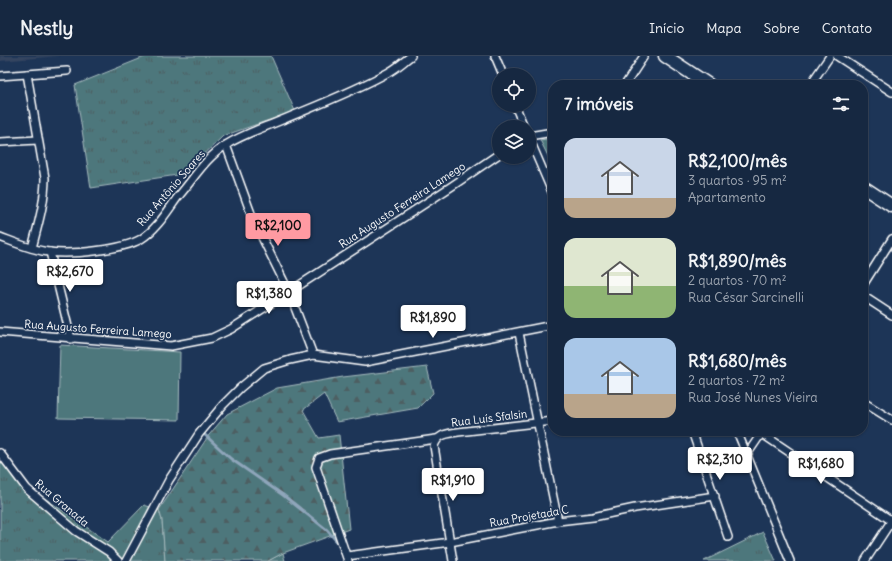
<!DOCTYPE html>
<html lang="pt">
<meta charset="utf-8">
<style>
:root{--surface:#162841;--page:#23344c;--text:#f1f3f6;--muted:#9ea6b1;--line:#35445a;--accent:#ff9aa2}
body{margin:0;font-family:Delius,sans-serif;background:var(--page);color:var(--text);height:100vh;display:flex;flex-direction:column;font-size:15px;white-space:nowrap}
*{box-sizing:border-box;margin:0}
p{font-size:13px;color:var(--muted)}
.icon{flex:none;width:22px;height:22px;fill:none;stroke:currentColor;stroke-width:2;stroke-linecap:round;stroke-linejoin:round}
.map{position:relative;flex:1;overflow:hidden}
.side{position:absolute;left:548px;top:24px;width:320px;height:356px;display:flex;flex-direction:column;background:var(--surface);border-radius:16px;box-shadow:0 1px 3px #0004,0 0 0 1px var(--line)}
.side>*{flex:none}
.tools{position:absolute;left:492px;top:12px;display:grid;gap:8px}
.tools a{display:grid;place-items:center;width:44px;height:44px;border-radius:50%;background:var(--surface);box-shadow:0 1px 3px #0004,0 0 0 1px var(--line);font-size:20px}
.price{position:absolute;translate:-50% -34px;padding:0 9px;border-radius:4px;background:#fff;color:#222;font-size:13px;line-height:26px;filter:drop-shadow(0 1px 2px #0008)}
.price::after{content:'';position:absolute;left:50%;top:24px;width:12px;height:9px;margin-left:-6px;background:inherit;clip-path:polygon(0 0,100% 0,50% 100%)}
.price.active{background:var(--accent);color:#111}
ul{padding:0;list-style:none}
li{display:flex;align-items:center;gap:12px;height:100px;padding:0 16px}
li span{display:grid;place-items:center;flex:none;width:112px;height:80px;border-radius:12px;color:#555}
li>.icon{margin-inline-start:auto}
span .icon{width:48px;height:48px;fill:#fffc;stroke-width:1}
li b{font-size:17px}
h2{display:flex;justify-content:space-between;align-items:center;height:48px;padding:0 16px;font-size:17px}
header{display:flex;align-items:center;gap:24px;box-sizing:border-box;height:56px;padding:0 20px;background:var(--surface);border-bottom:1px solid var(--line)}
header strong{font-size:19px}
nav{display:flex;gap:22px;margin-inline-start:auto;font-size:14px}
.map>svg:first-child{display:block}
.built{fill:#344460}
.grass{fill:url(#grass-tufts);stroke:#a6bbbe}
.forest{fill:url(#forest-firs);stroke:#a6bbbe}
.park{fill:#4e777c;stroke:#a6bbbe}
.lines{fill:none;stroke-linecap:round;stroke-linejoin:round}
.stream{stroke:#8fa6bb;stroke-width:3}
.street-casing{stroke:#fff;stroke-width:10}
.primary-casing{stroke:#fff;stroke-width:15}
.street{stroke:#1d3557;stroke-width:7}
.primary{stroke:#1d3557;stroke-width:12}
.labels{text-anchor:middle;dominant-baseline:central;stroke-width:3.5;stroke-linejoin:round;paint-order:stroke}
.street-label{font-size:11px;fill:#fff;stroke:#1d3557}
</style>
<header>
<strong>Nestly</strong>
<nav><a>Início</a><a>Mapa</a><a>Sobre</a><a>Contato</a></nav>
</header>
<div class="map">
<svg width="892" height="505" viewBox="0 0 892 505">
<defs>
<pattern id="grass-tufts" width="24" height="20" patternUnits="userSpaceOnUse"><rect width="24" height="20" fill="#4e777c"/><path d="M3 7l-1-3M5 7V3M7 7l1-3M15 17l-1-3M17 17v-4M19 17l1-3" fill="none" stroke="#4d5f62"/></pattern>
<pattern id="forest-firs" width="22" height="20" patternUnits="userSpaceOnUse"><rect width="22" height="20" fill="#4e777c"/><path d="M5 1l3.5 6h-7zM16 11l3.5 6h-7z" fill="#4d5f62"/></pattern>
</defs>
<rect width="100%" height="100%" fill="#1d3557"/>
<filter id="ink" filterUnits="userSpaceOnUse"><feTurbulence type="fractalNoise" baseFrequency=".025" numOctaves="2"/><feDisplacementMap in="SourceGraphic" scale="8" xChannelSelector="R" yChannelSelector="G"/><feConvolveMatrix kernelMatrix="1 2 1 2 8 2 1 2 1" color-interpolation-filters="sRGB"/></filter>
<g filter="url(#ink)">
<!-- built -->
<polygon class="built" points="0,0 59,0 0,5"/>
<!-- grass -->
<g class="grass">
<polygon points="147,0 271,0 295,55 223,80 184,118 91,132 75,29"/>
<polygon points="0,394 23,427 108,486 144,449 159,454 162,464 165,505 0,505"/>
<polygon points="763,476 776,505 704,505"/>
<polygon points="283,497 285,505 268,505"/>
</g>
<!-- forest -->
<polygon class="forest" points="427,311 433,337 418,352 337,366 324,338 303,354 319,382 339,379 349,473 283,497 268,505 165,505 162,464 159,454 209,379 227,358 277,332 343,321"/>
<!-- park -->
<g class="park">
<polygon points="553,82 553,110 540,84"/>
<polygon points="60,289 180,296 179,364 58,362"/>
</g>
<g class="lines">
<!-- stream -->
<polyline class="stream" points="205,379 231,403 283,439 327,474 341,490"/>
<defs>
<g id="street">
<polyline points="495,0 503,19"/>
<polyline points="837,0 892,36"/>
<path d="M 27,18 L 45,122 C 45,146 38,169 32,192"/>
<polyline points="0,20 67,15"/>
<polyline points="625,29 644,0"/>
<polyline points="810,29 830,0"/>
<polyline points="515,49 524,71"/>
<polyline points="529,80 553,76"/>
<polyline points="529,82 553,138"/>
<polyline points="0,86 38,84"/>
<polyline points="226,89 253,163 289,236 313,299"/>
<path d="M 0,181 C 16,187 32,194 49,196 C 71,199 122,194 141,183 C 156,174 167,156 177,142 C 193,124 205,102 226,89 C 243,78 263,72 282,64 C 318,49 355,35 389,16 C 397,12 404,5 411,0"/>
<polyline points="50,196 71,283"/>
<polyline points="863,229 892,183"/>
<polyline points="863,240 892,259"/>
<polyline points="0,276 171,290 212,282 231,273 289,236 452,130 499,98"/>
<polyline points="519,277 558,465"/>
<polyline points="863,346 892,364"/>
<polyline points="692,375 728,481"/>
<polyline points="737,375 790,505"/>
<polyline points="761,377 892,465"/>
<polyline points="0,397 27,433 76,475 109,496 118,505"/>
<polyline points="746,400 763,375"/>
<polyline points="347,500 450,486 558,465 593,461 635,452 715,440"/>
<polyline points="126,505 169,424 199,378 223,349 240,332 264,312 290,304 313,299 365,306 553,269"/>
<polyline points="348,505 316,411 319,402 330,398 436,383"/>
<path d="M 453,505 L 434,390 C 438,378 446,378 458,376 L 553,365"/>
<polyline points="865,505 892,464"/>
</g>
<g id="primary">
<polyline points="665,0 709,29"/>
<polyline points="863,131 892,150"/>
</g>
</defs>
<!-- street casing -->
<use href="#street" class="street-casing"/>
<!-- primary casing -->
<use href="#primary" class="primary-casing"/>
<!-- street -->
<use href="#street" class="street"/>
<!-- primary -->
<use href="#primary" class="primary"/>
</g>
</g>
<g class="labels">
<!-- street labels -->
<g class="street-label">
<text transform="translate(171 132) rotate(-49)">Rua Antônio Soares</text>
<text transform="translate(402 149) rotate(-33)">Rua Augusto Ferreira Lamego</text>
<text transform="translate(98 273) rotate(4)">Rua Augusto Ferreira Lamego</text>
<text transform="translate(489 362) rotate(-7)">Rua Luís Sfalsin</text>
<text transform="translate(62 447) rotate(40)">Rua Granada</text>
<text transform="translate(529 460) rotate(-10)">Rua Projetada C</text>
</g>
</g>
</svg>
<div class="tools">
<a><svg class="icon" aria-label="locate" viewBox="0 0 24 24"><circle cx="12" cy="12" r="6"/><path d="M12 2v4M12 18v4M2 12h4M18 12h4"/></svg></a>
<a><svg class="icon" aria-label="layers" viewBox="0 0 24 24"><path d="M12 4l9 5-9 5-9-5zM3 14l9 5 9-5"/></svg></a>
</div>
<b class="price active" style="left:278px;top:191px">R$2,100</b>
<b class="price" style="left:70px;top:237px">R$2,670</b>
<b class="price" style="left:269px;top:259px">R$1,380</b>
<b class="price" style="left:433px;top:283px">R$1,890</b>
<b class="price" style="left:720px;top:425px">R$2,310</b>
<b class="price" style="left:821px;top:429px">R$1,680</b>
<b class="price" style="left:453px;top:446px">R$1,910</b>
<section class="side">
<h2>7 imóveis<svg class="icon" aria-label="filters" viewBox="0 0 24 24"><path d="M4 7h16M4 17h16"/><circle cx="9" cy="7" r="2"/><circle cx="15" cy="17" r="2"/></svg></h2>
<ul>
<li><span style="background:linear-gradient(#c9d6e8 75%,#b9a48a 0)"><svg class="icon" aria-label="home" viewBox="0 0 24 24"><path d="M3 11l9-7 9 7M6 9v11h12V9"/></svg></span><div><b>R$2,100/mês</b><p>3 quartos · 95 m²</p><p>Apartamento</p></div></li>
<li><span style="background:linear-gradient(#dfe7d0 60%,#8fb573 0)"><svg class="icon" aria-label="home" viewBox="0 0 24 24"><path d="M3 11l9-7 9 7M6 9v11h12V9"/></svg></span><div><b>R$1,890/mês</b><p>2 quartos · 70 m²</p><p>Rua César Sarcinelli</p></div></li>
<li><span style="background:linear-gradient(#a9c7e8 70%,#b9a48a 0)"><svg class="icon" aria-label="home" viewBox="0 0 24 24"><path d="M3 11l9-7 9 7M6 9v11h12V9"/></svg></span><div><b>R$1,680/mês</b><p>2 quartos · 72 m²</p><p>Rua José Nunes Vieira</p></div></li>
</ul>
</section>
</div>
